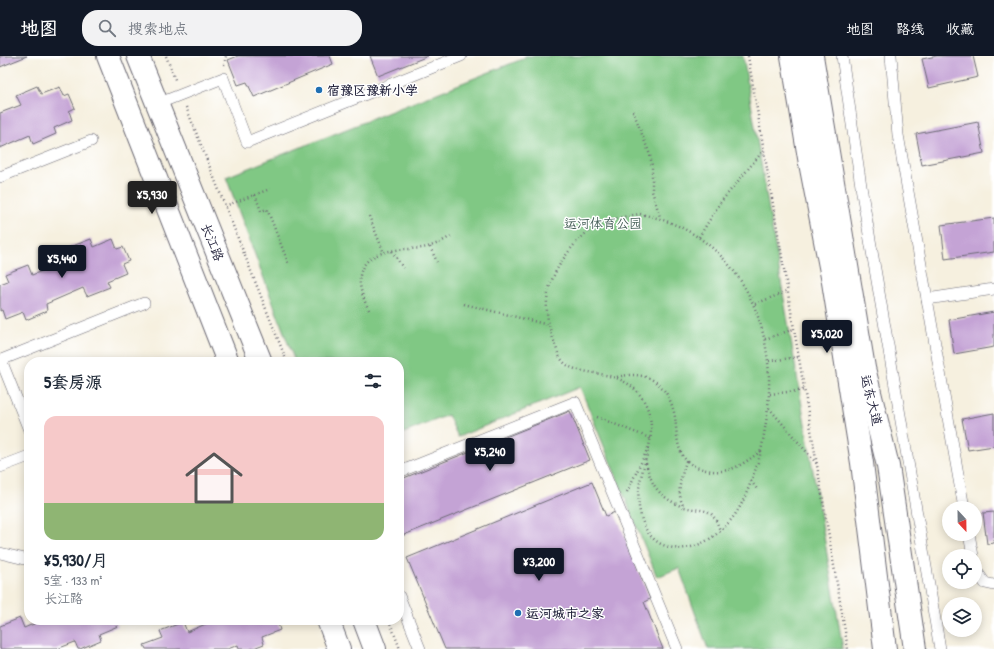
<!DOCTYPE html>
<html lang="zh">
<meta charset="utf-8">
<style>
:root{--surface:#fff;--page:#f2f2f3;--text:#1f2937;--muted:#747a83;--line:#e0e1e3;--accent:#111827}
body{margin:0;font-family:"Patrick Hand","LXGW WenKai TC",sans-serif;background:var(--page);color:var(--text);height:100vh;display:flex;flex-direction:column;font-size:15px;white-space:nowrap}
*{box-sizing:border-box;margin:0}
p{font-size:13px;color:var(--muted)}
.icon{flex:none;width:22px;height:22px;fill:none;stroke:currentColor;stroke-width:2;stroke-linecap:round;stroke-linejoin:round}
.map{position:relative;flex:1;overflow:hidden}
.drawer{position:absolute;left:24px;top:301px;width:380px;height:268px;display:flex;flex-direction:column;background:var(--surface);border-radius:16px;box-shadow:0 2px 10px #0003}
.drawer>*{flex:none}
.needle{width:26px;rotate:158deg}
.controls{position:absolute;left:942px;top:445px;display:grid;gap:8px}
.controls a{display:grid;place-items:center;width:40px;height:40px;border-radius:50%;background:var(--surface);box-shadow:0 2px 10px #0003;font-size:20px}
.price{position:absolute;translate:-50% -34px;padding:0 9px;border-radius:4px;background:var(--accent);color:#fff;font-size:13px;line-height:26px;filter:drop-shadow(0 1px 2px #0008)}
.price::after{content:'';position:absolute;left:50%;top:24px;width:12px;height:9px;margin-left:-6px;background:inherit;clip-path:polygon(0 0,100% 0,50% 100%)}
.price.selected{background:#222;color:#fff}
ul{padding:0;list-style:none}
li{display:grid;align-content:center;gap:8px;height:212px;padding:0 20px}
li+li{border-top:1px solid var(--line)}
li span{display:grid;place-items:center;height:124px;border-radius:12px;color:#555}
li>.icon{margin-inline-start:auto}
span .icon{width:72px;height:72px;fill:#fffc;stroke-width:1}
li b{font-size:17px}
h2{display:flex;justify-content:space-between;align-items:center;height:48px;padding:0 20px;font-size:17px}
header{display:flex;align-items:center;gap:24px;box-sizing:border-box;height:56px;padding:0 20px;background:var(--accent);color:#fff}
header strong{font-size:19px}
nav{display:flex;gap:22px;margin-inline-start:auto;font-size:14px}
.search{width:280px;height:36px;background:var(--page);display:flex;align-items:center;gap:10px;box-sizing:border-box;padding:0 14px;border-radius:16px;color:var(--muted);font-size:15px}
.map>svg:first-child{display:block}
.green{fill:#80c884;stroke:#517560}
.building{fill:#c4a3d5}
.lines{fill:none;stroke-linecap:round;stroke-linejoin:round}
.lane-casing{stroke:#6c6a74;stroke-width:12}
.secondary-casing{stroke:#6c6a74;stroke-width:24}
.path{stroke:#6c6a74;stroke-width:2.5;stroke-dasharray:1 3;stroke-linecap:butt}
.lane{stroke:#fff;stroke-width:11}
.secondary{stroke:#fff;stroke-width:22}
.poi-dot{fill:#1f6fb2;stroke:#fff;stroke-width:1.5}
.labels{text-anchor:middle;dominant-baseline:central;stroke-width:3;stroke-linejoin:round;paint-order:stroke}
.poi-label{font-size:13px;font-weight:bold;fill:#22223b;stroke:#fff;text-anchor:start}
.park-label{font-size:13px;fill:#435c55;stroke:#fff}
.street-label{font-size:13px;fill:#22223b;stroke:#fff}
</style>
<header>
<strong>地图</strong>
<div class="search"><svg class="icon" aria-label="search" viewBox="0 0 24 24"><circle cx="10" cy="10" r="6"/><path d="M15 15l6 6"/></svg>搜索地点</div>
<nav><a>地图</a><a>路线</a><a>收藏</a></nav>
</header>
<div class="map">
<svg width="994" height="593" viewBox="0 0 994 593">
<rect width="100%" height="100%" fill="#fff"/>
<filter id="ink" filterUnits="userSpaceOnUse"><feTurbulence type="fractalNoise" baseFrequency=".025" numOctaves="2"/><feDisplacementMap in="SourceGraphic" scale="8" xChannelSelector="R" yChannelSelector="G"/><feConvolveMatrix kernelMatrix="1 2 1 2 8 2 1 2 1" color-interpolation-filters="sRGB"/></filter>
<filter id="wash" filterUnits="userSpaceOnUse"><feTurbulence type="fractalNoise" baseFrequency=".012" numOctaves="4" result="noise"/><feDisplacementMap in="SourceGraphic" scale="16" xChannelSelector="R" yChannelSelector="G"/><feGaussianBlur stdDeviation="0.9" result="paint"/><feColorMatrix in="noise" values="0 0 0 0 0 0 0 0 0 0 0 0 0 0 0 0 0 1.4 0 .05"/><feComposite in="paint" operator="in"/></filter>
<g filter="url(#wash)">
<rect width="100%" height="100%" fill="#f6f0df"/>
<!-- green -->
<polygon class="green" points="525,0 743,0 843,593 708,593 679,512 657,521 580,331 458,381 448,359 399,379 399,306 295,306 226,121 525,2"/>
<g id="blocks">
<!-- building -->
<g class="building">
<polygon points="0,0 27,0 0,11"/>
<polygon points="238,0 330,0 333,8 254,41 247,26 238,29 228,4"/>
<polygon points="370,0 428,0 378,20"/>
<polygon points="937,0 973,0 978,21 929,32 922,3"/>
<polygon points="37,30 41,38 60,31 64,40 69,38 75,52 69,55 72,64 54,72 56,78 33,88 30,79 0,92 0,57 21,49 16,39"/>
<polygon points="978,66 984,97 922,109 916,78"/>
<polygon points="994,162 994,196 945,203 941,169"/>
<polygon points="91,183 94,191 113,183 117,193 123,191 129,205 122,208 126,217 107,225 110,231 87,240 83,232 46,248 47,255 26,264 23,256 5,263 2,254 0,255 0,228 8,225 5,218 28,209 32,219 74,202 70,191"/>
<polygon points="994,256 994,291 954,298 949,264"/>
<polygon points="570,355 590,404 399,481 399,424"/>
<polygon points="994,357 994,390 968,394 962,363"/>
<polygon points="592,426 606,460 615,456 650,543 644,546 663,593 445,593 407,502"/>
<polygon points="994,456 994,487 987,488 983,457"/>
<polygon points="20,562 24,572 43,564 115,564 118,570 99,578 101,584 80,593 78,593 75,586 57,593 0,593 0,570"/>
<polygon points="215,564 277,564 280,574 262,581 264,588 251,593 239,593 238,589 228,593 146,593 144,589 163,582 160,575 183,566 187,576"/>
</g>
</g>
</g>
<g filter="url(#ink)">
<use href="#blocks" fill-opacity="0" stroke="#6c6a74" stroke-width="1"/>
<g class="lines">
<defs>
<g id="lane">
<polyline points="842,0 862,137 940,593"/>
<polyline points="891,0 898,79 964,452"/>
<polyline points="157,48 223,22 247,86 461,0"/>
<polyline points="0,121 91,85"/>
<polyline points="927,243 994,233"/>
<polyline points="29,374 1,304 144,247"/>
<polyline points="0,411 29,400"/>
<polyline points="399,416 575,346 677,593"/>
<polyline points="969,478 973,500"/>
<polyline points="0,497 29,504"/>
<polyline points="975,513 985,527 994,529"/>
<polyline points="399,540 420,593"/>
</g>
<g id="secondary">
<polyline points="108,0 228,306"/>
<polyline points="138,0 261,306"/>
<polyline points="792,0 809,102 833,226 862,407 885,593"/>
<polyline points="812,0 864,312 888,410 915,593"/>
<polyline points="328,564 339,593"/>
<polyline points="364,564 375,593"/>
</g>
</defs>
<!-- lane casing -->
<use href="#lane" class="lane-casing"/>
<!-- secondary casing -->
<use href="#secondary" class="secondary-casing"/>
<!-- path -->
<g class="path">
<polyline points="166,0 176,26"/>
<polyline points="748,0 848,593"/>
<polyline points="224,9 226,0"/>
<polyline points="186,51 287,306"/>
<polyline points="633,55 650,99 652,109 652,135 660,161"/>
<polyline points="255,139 261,155 267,153 289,209"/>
<polyline points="225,150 270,133"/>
<path d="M 640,158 C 742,177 783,277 765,372 C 763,385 761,399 756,412 C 751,425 746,441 738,454 C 724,477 694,500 666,490 C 651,485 643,472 640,456 C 631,419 663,386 646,349 C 626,306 576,325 562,304 C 558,300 557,293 555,288 C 542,255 544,231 564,202 C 571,192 579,182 589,175 C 604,164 621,161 640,158 Z"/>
<polyline points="369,160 384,197"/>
<polyline points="699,181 720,147 763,95"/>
<polyline points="430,191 437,206"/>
<polyline points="392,195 403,212"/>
<polyline points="464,248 549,269"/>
<polyline points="755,248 788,235"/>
<path d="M 369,254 C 352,222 357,199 396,194 C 408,192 419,194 430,190 C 438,188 446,183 453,179"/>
<polyline points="765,283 794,273"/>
<polyline points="294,304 295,306"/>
<polyline points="769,305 799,301"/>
<path d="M 617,321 C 649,313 669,329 675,361 C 677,376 676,394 687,405 C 692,410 699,412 706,414 C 729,419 743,408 761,395"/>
<polyline points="770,338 805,334"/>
<polyline points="769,352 817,408"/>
<polyline points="597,361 652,383"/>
<path d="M 686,405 C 682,420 675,436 684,451 C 706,457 712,449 720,475"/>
<path d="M 646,407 C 652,432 660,441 683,451"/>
<polyline points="751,425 757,433"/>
<polyline points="627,436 649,390"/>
<polyline points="389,564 400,593"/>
</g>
<!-- lane -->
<use href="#lane" class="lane"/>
<!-- secondary -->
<use href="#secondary" class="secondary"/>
</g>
</g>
<!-- markers -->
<g class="poi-dot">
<circle cx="319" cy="34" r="4"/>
<circle cx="518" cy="557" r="4"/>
</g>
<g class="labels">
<!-- poi labels -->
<g class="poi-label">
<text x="327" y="34">宿豫区豫新小学</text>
<text x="526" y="557">运河城市之家</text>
</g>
<!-- park labels -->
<g class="park-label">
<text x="603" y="167">运河体育公园</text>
</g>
<!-- street labels -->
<g class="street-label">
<text transform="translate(213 186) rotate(68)">长江路</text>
<text transform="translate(872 344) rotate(76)">运东大道</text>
</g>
</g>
</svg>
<div class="controls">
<a><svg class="needle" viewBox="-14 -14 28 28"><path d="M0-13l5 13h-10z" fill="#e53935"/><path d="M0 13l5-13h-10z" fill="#747a83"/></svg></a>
<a><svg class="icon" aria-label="locate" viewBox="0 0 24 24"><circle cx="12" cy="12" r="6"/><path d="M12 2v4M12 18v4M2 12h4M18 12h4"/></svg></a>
<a><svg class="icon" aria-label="layers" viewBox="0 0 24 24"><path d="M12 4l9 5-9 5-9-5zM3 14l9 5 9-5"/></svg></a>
</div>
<b class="price selected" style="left:152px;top:159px">¥5,930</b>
<b class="price" style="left:62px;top:223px">¥5,440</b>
<b class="price" style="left:827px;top:298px">¥5,020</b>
<b class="price" style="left:490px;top:416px">¥5,240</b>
<b class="price" style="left:539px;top:526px">¥3,200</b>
<section class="drawer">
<h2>5套房源<svg class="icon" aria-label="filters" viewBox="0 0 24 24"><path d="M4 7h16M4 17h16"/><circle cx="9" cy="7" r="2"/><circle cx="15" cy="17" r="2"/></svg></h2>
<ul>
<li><span style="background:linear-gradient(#f6c9c9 70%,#8fb573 0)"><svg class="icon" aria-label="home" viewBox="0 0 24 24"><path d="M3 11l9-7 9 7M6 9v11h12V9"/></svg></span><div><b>¥5,930/月</b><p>5室 · 133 m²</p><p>长江路</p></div></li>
</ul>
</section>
</div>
